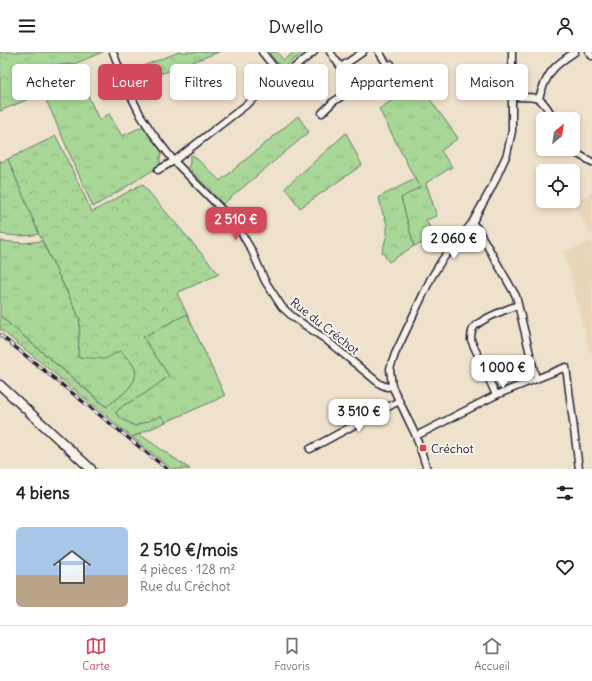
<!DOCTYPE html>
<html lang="fr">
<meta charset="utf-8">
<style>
:root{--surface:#fff;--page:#f2f2f2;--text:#202124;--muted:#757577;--line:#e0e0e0;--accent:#d1495b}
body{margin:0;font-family:Delius,sans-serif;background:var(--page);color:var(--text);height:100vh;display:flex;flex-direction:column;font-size:15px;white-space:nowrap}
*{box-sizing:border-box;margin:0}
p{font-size:13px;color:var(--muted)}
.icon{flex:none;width:22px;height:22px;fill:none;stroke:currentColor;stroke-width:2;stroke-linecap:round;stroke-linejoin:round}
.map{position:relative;height:417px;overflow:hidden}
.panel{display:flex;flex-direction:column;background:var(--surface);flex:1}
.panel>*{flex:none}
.guide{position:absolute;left:12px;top:12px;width:568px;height:36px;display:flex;gap:8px}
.needle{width:26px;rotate:30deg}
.buttons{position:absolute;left:536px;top:60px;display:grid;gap:8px}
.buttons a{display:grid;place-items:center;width:44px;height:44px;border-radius:6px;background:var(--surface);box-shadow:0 2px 6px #0003;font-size:20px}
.price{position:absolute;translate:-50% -34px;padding:0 9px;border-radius:8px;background:#fff;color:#222;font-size:13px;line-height:26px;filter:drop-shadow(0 1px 2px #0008)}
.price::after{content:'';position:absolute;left:50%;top:24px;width:12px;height:9px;margin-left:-6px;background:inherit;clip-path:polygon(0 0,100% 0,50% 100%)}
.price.current{background:var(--accent);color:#fff}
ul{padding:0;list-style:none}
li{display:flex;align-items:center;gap:12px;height:100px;padding:0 16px}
li span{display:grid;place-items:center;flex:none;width:112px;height:80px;border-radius:6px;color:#555}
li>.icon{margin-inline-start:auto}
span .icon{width:48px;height:48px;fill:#fffc;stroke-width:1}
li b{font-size:17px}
h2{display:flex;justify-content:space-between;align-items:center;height:48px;padding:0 16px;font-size:17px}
.chip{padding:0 14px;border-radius:6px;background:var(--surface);box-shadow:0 2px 6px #0003;font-size:14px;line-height:36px}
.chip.current{background:var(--accent);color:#fff}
header{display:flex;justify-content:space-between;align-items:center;height:52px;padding:0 16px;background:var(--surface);font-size:18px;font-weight:600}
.tab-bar{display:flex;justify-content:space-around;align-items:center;height:56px;border-top:1px solid var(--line);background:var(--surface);font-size:11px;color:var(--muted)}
.tab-bar a{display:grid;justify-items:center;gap:2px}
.tab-bar .current{color:var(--accent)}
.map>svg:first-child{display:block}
.built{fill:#e9d6ba}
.grass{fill:url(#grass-tufts);stroke:#667c69}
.forest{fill:url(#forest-crowns);stroke:#667c69}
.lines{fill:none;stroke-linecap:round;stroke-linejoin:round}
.minor-casing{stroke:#22223b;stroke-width:9}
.secondary-casing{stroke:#22223b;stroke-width:11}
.minor{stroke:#f7f3e8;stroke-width:6}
.secondary{stroke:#f7f3e8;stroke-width:8}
.rail-casing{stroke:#22223b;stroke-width:3.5}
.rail{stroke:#f7f3e8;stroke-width:2;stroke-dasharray:6;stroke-linecap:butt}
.poi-dot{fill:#d1495b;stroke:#f7f3e8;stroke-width:1.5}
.labels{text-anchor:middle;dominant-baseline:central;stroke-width:4;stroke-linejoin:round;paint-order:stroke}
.street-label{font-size:12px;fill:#22223b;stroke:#f7f3e8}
.poi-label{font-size:12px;fill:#22223b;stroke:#f7f3e8;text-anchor:start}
</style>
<header><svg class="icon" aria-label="menu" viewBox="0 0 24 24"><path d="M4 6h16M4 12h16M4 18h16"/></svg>Dwello<svg class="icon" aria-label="person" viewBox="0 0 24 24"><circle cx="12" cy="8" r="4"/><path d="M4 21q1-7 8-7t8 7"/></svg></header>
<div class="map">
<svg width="592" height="417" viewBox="0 0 592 417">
<defs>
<pattern id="grass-tufts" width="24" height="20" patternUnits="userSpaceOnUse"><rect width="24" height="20" fill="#a9d797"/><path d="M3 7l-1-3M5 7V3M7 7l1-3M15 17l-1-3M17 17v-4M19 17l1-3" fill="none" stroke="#91b883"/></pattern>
<pattern id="forest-crowns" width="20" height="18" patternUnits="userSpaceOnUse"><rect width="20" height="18" fill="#a9d797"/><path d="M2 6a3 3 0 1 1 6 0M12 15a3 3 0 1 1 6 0" fill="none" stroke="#91b883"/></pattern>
</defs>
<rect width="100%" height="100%" fill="#efe2cd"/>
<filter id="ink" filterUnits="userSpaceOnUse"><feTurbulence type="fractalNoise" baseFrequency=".025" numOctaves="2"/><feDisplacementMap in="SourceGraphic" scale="8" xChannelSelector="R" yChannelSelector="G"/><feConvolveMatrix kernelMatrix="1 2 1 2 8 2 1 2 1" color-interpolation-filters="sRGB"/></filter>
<g filter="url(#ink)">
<!-- built -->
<g class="built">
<polygon points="592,140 592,184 573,150"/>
<polygon points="592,190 592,300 590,301 570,220 563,200"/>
</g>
<!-- grass -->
<g class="grass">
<polygon points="0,0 103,0 74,12 37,14 39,22 78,21 99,68 109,62 122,84 144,74 163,99 160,105 160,114 93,155 43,41 0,59"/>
<polygon points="179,0 219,0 131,33 125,21"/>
<polygon points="271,0 277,0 283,8 295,0 304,0 287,13 280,14 270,2"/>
<polygon points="418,31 458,86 441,99 452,115 426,131 437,164 426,168 436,187 414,194 401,146 419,135 379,57"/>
<polygon points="298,64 309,80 223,152 188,115 190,111 190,104 193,103 220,129"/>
<polygon points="346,81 362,113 300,156 285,136"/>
<path d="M 8,107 L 39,182 C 25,185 14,184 0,182 L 0,108 L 1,110 Z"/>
<path d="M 0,189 L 24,191 L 42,189 L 80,267 L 78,305 L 120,299 C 124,303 130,308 133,313 C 144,330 118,345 107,355 L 0,264 Z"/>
<polygon points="187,262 225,344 166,370 161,364 135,374 122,367 115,361 124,353 144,342 169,324 143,285"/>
<polygon points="139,382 190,417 172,417 132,385"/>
</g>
<!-- forest -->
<g class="forest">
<polygon points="74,12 78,21 39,22 37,14"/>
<path d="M 56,84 L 92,160 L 142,132 L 219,222 L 177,241 L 187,262 L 143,285 L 169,324 L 144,342 L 124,353 L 115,361 L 122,367 L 135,374 L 161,364 L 166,370 L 132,385 L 0,277 L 0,264 L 106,355 C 118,346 144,330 133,313 C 130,308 124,303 120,299 L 105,307 L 78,305 L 80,267 L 39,182 L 8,107 Z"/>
<polygon points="415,127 420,135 401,146 414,194 389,210 382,200 387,182 387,172 382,159 379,145"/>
</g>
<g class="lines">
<defs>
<g id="minor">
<polyline points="113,0 126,34 141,64 153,82 174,109 236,172 252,199 265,229 282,255 293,265 325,287 380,332 387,335 392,334"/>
<polyline points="262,0 282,25 314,0"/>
<polyline points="330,0 355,35"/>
<polyline points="379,0 388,14"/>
<polyline points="589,0 592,4"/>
<polyline points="341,15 363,0"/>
<path d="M 512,45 C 540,45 540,43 554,67"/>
<path d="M 539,46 C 547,21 553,14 575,0"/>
<polyline points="322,61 333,50 391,12"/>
<polyline points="572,97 574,100 592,110"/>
<polyline points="158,118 174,109 282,25"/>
<polyline points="472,171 477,176 516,244 536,327"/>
<polyline points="496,343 566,315 579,417"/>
<path d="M 416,384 L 496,343 L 471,288 C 471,283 471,279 474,275 C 482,267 507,257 518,253"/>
<polyline points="310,397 399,349"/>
<polyline points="427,417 416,384 392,334 390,317 395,302 431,226 442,208 472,171 492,135 507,102 512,79 512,0"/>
</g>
<polyline id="secondary" points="0,333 91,417"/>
</defs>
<!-- minor casing -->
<use href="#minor" class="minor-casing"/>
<!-- secondary casing -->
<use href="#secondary" class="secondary-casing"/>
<!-- minor -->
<use href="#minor" class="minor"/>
<!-- secondary -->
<use href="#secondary" class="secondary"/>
<defs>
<polyline id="rail" points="0,283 167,417"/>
</defs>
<!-- rail casing -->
<use href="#rail" class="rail-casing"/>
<!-- rail -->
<use href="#rail" class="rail"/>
</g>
</g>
<!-- markers -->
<rect class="poi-dot" x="419" y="392" width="8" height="8" rx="2"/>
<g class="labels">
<!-- street labels -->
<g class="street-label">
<text transform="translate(325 274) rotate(38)">Rue du Créchot</text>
</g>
<!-- poi labels -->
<g class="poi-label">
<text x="431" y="396">Créchot</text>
</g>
</g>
</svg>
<div class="buttons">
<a><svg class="needle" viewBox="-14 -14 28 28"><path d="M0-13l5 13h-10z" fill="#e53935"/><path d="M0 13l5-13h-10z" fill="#757577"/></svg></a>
<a><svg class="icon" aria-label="locate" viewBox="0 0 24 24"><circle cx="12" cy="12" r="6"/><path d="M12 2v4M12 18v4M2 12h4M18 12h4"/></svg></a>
</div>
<b class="price current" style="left:236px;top:189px">2 510 €</b>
<b class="price" style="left:454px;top:208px">2 060 €</b>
<b class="price" style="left:503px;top:337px">1 000 €</b>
<b class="price" style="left:359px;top:381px">3 510 €</b>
<div class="guide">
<a class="chip">Acheter</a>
<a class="chip current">Louer</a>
<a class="chip">Filtres</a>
<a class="chip">Nouveau</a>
<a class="chip">Appartement</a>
<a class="chip">Maison</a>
</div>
</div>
<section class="panel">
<h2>4 biens<svg class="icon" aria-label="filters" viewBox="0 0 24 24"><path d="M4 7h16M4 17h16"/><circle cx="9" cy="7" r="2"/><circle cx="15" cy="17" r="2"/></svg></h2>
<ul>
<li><span style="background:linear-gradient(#a9c7e8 60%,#b9a48a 0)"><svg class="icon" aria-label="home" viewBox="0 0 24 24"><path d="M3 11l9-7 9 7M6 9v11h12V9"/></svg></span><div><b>2 510 €/mois</b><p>4 pièces · 128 m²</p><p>Rue du Créchot</p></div><svg class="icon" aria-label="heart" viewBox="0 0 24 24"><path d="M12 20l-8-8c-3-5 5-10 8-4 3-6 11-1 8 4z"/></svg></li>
</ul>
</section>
<nav class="tab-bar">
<a class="current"><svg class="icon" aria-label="map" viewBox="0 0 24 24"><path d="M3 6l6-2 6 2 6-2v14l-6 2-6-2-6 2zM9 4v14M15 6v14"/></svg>Carte</a>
<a><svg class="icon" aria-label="saved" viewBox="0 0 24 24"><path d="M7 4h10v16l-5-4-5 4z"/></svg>Favoris</a>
<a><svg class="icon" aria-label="home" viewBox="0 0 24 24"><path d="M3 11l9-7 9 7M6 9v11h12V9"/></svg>Accueil</a>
</nav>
